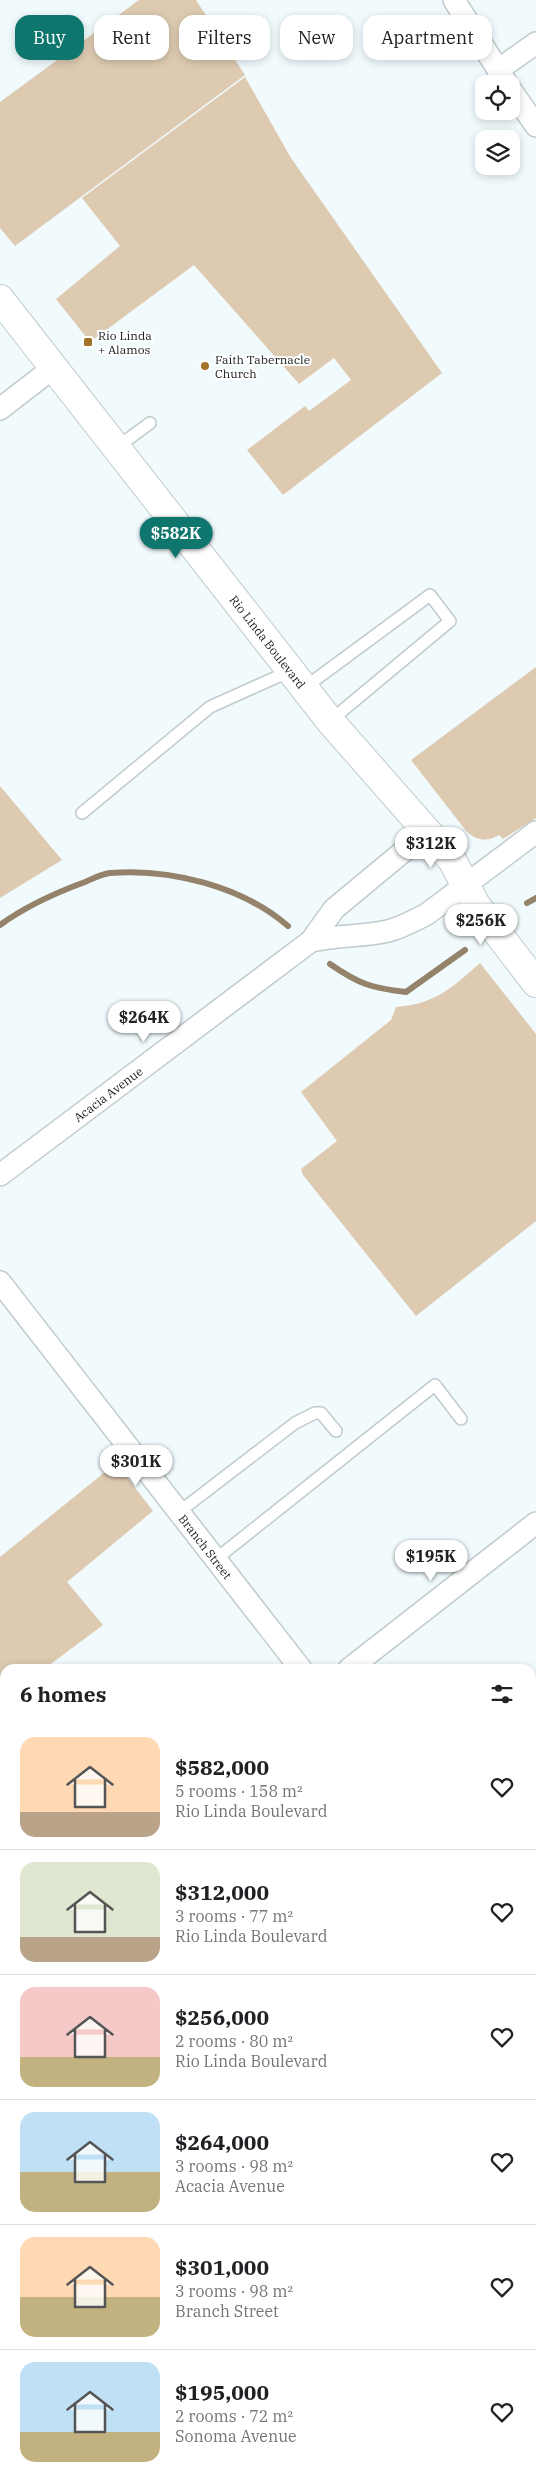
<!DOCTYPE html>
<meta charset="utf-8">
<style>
:root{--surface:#fff;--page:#f6f6f6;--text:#202124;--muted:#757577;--line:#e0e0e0;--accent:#0f766e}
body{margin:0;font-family:"IBM Plex Serif",serif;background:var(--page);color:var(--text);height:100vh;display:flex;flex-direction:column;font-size:19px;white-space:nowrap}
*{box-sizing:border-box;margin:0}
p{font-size:16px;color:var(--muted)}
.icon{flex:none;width:28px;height:28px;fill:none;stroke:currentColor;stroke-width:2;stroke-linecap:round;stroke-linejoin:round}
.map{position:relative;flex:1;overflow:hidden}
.details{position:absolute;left:0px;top:1664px;width:536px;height:821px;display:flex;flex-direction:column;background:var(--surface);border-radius:15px 15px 0 0;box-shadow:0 2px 8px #0003}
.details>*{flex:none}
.banner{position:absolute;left:15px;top:15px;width:506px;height:45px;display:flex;gap:10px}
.tools{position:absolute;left:475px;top:75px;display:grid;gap:10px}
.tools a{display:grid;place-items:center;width:45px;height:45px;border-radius:10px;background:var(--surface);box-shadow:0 2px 8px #0003;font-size:25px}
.price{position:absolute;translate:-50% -42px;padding:0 11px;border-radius:18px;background:#fff;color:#222;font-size:16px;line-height:32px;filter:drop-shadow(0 1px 2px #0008)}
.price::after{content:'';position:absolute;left:50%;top:30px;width:15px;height:11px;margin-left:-8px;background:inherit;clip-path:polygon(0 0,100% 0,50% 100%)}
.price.active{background:var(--accent);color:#fff}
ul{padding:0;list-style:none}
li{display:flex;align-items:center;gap:15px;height:125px;padding:0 20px}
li+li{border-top:1px solid var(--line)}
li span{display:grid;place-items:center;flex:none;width:140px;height:100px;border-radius:15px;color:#555}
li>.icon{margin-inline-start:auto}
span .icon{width:60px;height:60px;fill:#fffc;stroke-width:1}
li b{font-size:21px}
h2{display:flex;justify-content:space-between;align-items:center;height:60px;padding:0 20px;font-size:21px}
.tag{padding:0 18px;border-radius:15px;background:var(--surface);box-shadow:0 2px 8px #0003;font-size:18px;line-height:45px}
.tag.active{background:var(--accent);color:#fff}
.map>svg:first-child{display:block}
.grass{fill:#ddcab1}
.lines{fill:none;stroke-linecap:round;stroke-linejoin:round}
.stream{stroke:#94836a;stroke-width:6}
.lane-casing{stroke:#c1cbcd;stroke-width:14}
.street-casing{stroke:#c1cbcd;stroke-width:24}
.secondary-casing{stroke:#c1cbcd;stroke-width:30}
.lane{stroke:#fff;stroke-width:11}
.street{stroke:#fff;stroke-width:21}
.secondary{stroke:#fff;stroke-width:28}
.poi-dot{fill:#a27227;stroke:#fff;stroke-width:2}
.labels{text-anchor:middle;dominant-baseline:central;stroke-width:4;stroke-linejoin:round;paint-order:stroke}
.poi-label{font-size:12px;fill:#1a1e1f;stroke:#fff;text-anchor:start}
.street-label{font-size:12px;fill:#1a1e1f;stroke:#fff}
</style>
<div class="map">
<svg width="536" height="2484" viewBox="0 0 536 2484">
<rect width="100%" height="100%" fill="#f1fbfd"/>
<!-- grass -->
<g class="grass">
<polygon points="139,0 196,0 245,75 15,246 0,228 0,102"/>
<polygon points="245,77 291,158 442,373 283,495 247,450 305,406 309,411 351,380 334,358 299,384 194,265 90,342 56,299 120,246 82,198"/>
<path d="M 536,667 L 536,818 L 503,839 L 499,835 C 487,842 478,841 467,832 L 411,760 Z"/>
<polygon points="0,786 62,860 0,898"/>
<path d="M 480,963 L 536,1034 L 536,1221 L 416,1316 L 303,1175 L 301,1169 L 337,1141 L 301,1092 L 391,1020 L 396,1007 C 435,1004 452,988 480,963 Z"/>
<polygon points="116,1463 153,1511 67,1582 103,1625 44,1669 5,1669 5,1698 0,1702 0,1557"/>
</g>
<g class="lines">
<!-- stream -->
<g class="stream">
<polyline points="527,903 536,898"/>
<path d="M 0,925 C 26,906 55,893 85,882 C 92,879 101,874 110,873 C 169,868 242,886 288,926"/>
<path d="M 330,964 C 359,984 371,988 406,992 L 465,950"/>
</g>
<defs>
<g id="lane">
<polyline points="116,448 150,423"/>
<polyline points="304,688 430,595 450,621 330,721"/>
<polyline points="82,813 210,707 290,671"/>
<polyline points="179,1512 295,1423 315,1413 321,1413 336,1431"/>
<polyline points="216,1559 435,1385 461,1419"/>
</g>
<g id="street">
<polyline points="454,0 507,84"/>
<polyline points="498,70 536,43"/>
<polyline points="511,90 536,126"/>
<polyline points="0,409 53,368"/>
<path d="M 311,941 C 336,935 362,937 388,931 C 401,928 415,920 427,914 L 536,832"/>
<path id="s1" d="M 0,1175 L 311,941 L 334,909 L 428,831"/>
<path id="s2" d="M 0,1282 L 301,1669"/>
<polyline points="349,1669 536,1523"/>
<polyline points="531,1880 536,1876"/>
<polyline points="0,1940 5,1936"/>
<polyline points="531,1964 536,1970"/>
<polyline points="0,2266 5,2272"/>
<polyline points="168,2480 171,2484"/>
<polyline points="78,2484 83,2480"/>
</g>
<g id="secondary">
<path id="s3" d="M 0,299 L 330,721 L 452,860 L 476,905 L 536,983"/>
<polyline points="531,2318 536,2312"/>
<polyline points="445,2484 446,2480"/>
</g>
</defs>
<!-- lane casing -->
<use href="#lane" class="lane-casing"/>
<!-- street casing -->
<use href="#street" class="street-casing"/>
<!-- secondary casing -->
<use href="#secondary" class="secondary-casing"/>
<!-- lane -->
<use href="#lane" class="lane"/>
<!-- street -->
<use href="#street" class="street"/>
<!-- secondary -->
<use href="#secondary" class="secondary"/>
</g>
<!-- markers -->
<g class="poi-dot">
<rect x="83" y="337" width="10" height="10" rx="2.5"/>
<circle cx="205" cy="366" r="5"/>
</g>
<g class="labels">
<!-- poi labels -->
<g class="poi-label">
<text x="98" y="335">Rio Linda<tspan x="98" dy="14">+ Alamos</tspan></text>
<text x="215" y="359">Faith Tabernacle<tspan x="215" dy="14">Church</tspan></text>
</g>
<!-- street labels -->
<g class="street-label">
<text stroke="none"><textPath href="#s3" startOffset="435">Rio Linda Boulevard</textPath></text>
<text stroke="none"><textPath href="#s1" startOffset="135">Acacia Avenue</textPath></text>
<text stroke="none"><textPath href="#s2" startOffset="335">Branch Street</textPath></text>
</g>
</g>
</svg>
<div class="tools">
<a><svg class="icon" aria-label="locate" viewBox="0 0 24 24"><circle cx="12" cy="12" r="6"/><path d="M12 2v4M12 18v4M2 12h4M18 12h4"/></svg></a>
<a><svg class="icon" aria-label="layers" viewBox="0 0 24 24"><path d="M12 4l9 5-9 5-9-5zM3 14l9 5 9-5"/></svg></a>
</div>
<b class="price active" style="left:176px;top:559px">$582K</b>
<b class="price" style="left:431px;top:869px">$312K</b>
<b class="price" style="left:481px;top:946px">$256K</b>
<b class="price" style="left:144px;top:1043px">$264K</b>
<b class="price" style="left:136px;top:1487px">$301K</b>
<b class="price" style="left:431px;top:1582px">$195K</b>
<div class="banner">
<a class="tag active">Buy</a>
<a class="tag">Rent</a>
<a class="tag">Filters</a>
<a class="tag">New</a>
<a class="tag">Apartment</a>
</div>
<section class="details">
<h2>6 homes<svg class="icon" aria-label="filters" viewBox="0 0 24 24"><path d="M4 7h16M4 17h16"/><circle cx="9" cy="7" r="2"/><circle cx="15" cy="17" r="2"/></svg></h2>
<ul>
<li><span style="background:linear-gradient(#ffd9b3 75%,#b9a48a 0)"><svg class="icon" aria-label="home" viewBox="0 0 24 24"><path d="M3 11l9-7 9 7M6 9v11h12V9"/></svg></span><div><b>$582,000</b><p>5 rooms · 158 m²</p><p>Rio Linda Boulevard</p></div><svg class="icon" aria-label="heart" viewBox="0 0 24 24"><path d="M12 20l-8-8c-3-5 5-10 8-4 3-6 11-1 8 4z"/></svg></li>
<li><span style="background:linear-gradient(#dfe7d0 75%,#b9a48a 0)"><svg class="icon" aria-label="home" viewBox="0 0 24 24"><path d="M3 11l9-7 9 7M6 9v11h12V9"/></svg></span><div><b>$312,000</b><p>3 rooms · 77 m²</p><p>Rio Linda Boulevard</p></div><svg class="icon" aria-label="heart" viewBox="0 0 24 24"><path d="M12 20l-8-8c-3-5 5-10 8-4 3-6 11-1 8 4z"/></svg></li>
<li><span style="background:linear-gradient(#f6c9c9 70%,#c2b280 0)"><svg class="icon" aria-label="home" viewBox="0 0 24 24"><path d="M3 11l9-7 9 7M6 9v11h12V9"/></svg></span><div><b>$256,000</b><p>2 rooms · 80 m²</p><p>Rio Linda Boulevard</p></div><svg class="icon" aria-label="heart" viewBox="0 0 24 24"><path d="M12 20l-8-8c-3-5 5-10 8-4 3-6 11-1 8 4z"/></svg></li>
<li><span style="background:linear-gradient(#bfe0f5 60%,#c2b280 0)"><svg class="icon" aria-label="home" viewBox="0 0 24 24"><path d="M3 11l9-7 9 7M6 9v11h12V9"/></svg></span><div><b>$264,000</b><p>3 rooms · 98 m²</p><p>Acacia Avenue</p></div><svg class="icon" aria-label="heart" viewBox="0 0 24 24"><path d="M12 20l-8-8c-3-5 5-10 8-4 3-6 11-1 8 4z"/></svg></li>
<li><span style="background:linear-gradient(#ffd9b3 60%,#c2b280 0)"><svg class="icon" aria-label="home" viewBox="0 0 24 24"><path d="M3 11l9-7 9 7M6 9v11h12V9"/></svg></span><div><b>$301,000</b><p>3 rooms · 98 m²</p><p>Branch Street</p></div><svg class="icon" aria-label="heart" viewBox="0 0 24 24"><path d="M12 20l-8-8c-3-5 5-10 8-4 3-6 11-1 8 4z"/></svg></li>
<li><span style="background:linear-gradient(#bfe0f5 70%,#c2b280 0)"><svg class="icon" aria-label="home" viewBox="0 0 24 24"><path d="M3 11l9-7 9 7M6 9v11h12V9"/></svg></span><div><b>$195,000</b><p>2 rooms · 72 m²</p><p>Sonoma Avenue</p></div><svg class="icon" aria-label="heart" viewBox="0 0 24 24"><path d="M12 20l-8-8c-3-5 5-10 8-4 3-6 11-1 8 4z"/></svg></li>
</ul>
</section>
</div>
